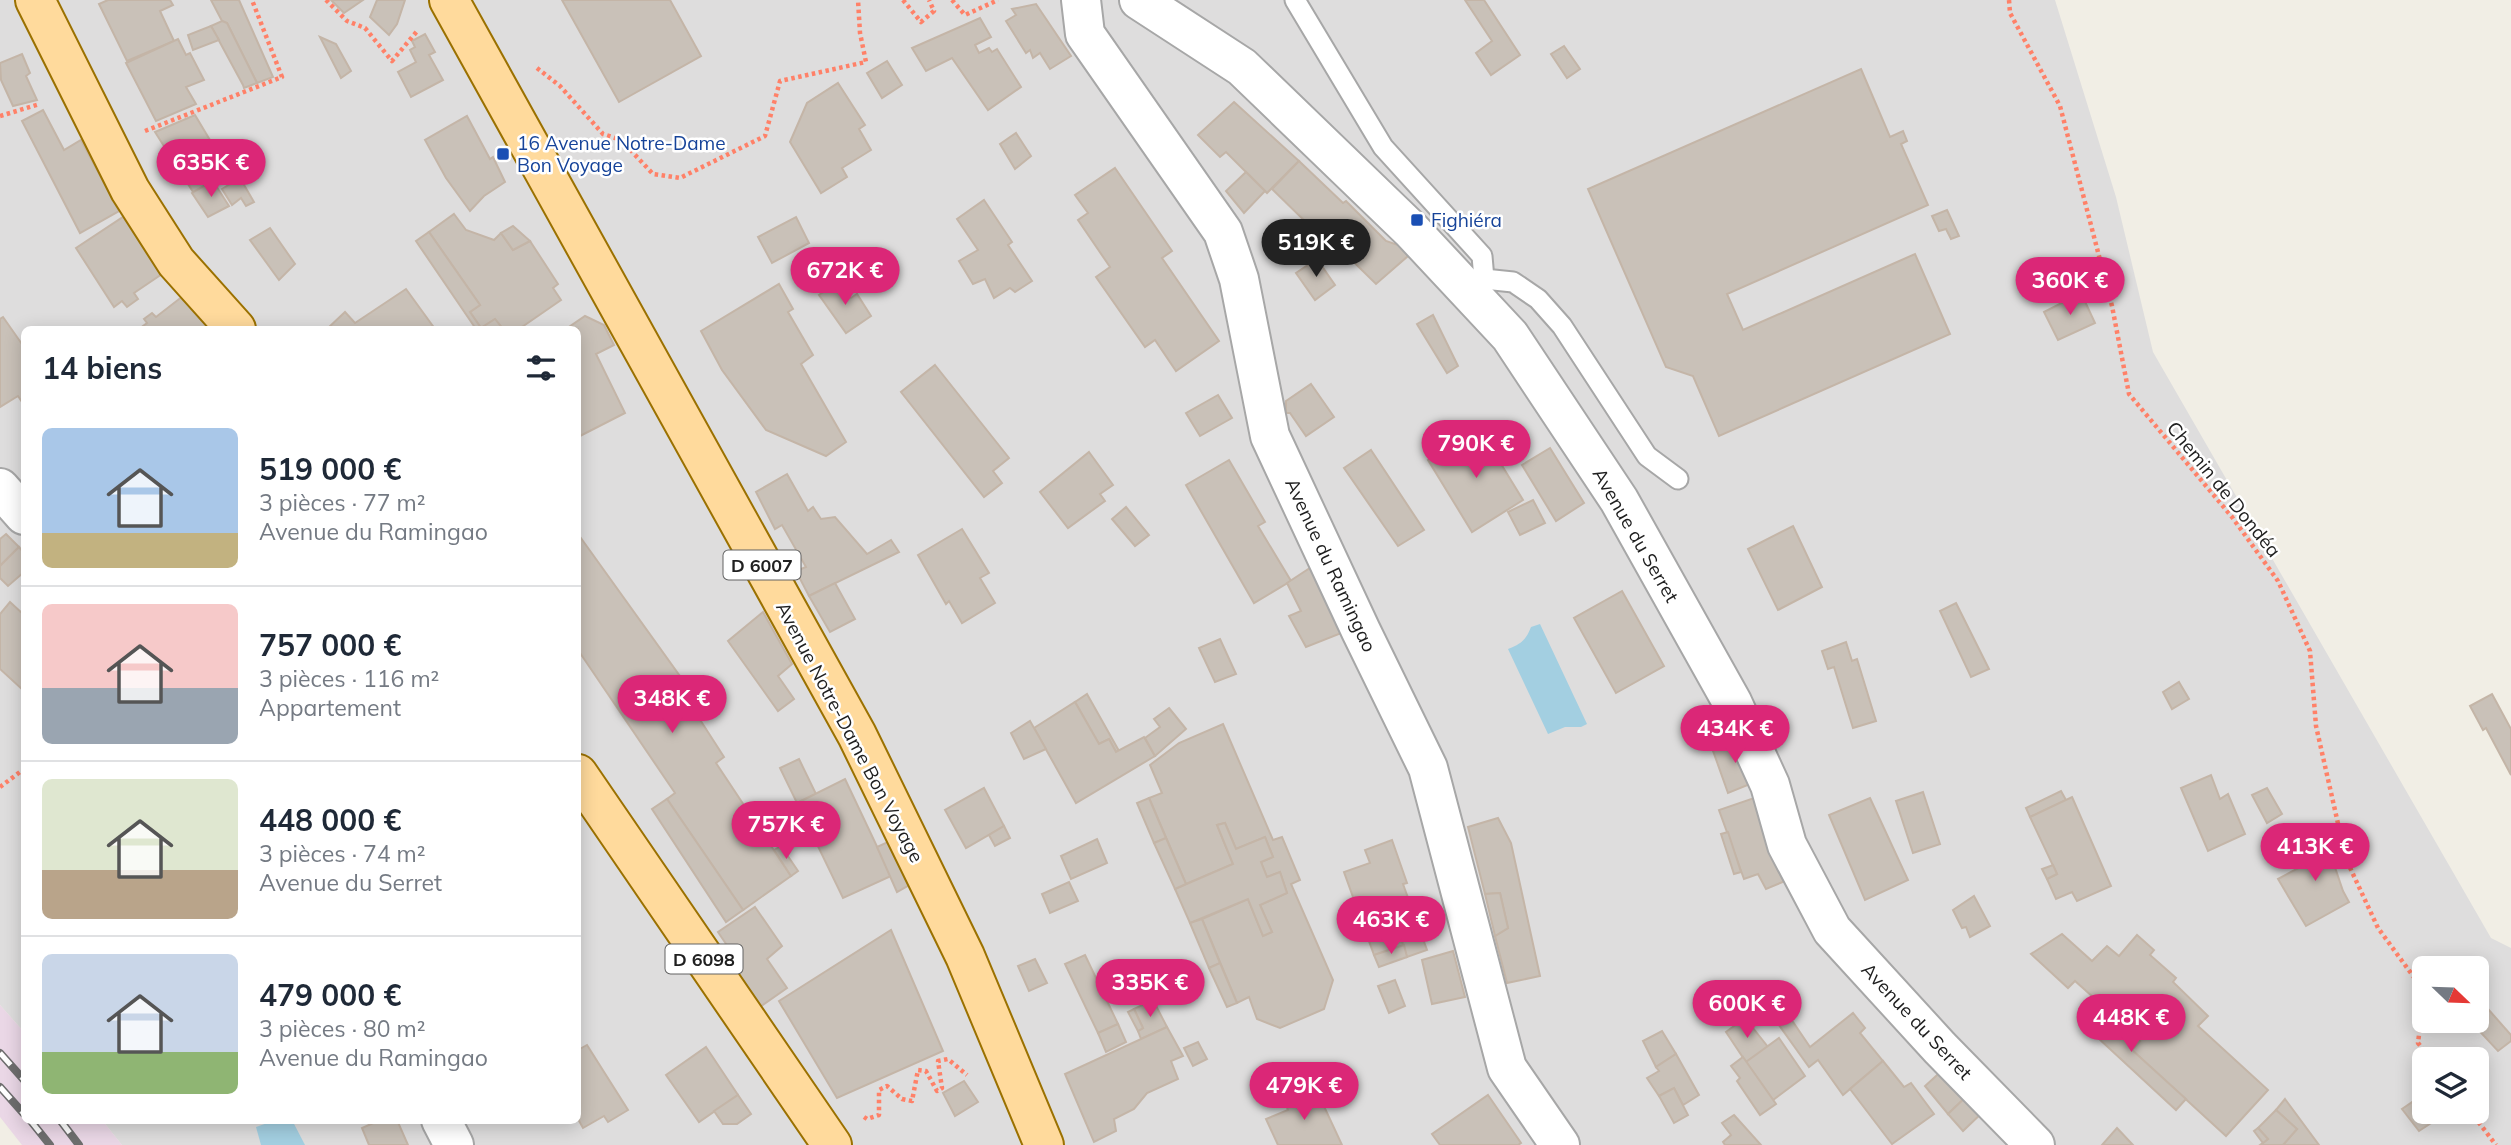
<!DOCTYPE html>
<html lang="fr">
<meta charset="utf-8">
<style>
:root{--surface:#fff;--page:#f2f2f3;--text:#1f2937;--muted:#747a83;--line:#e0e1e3;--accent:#db2777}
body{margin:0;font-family:Mulish,sans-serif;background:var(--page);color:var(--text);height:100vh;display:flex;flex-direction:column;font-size:26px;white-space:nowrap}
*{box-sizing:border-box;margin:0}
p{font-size:23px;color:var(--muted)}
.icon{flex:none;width:38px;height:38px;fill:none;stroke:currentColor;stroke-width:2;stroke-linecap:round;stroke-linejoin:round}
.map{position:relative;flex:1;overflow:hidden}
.side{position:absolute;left:21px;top:326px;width:560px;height:798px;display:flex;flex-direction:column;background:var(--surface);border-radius:10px;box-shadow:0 4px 18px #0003}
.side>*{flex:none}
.needle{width:46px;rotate:113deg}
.fabs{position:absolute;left:2412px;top:956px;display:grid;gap:14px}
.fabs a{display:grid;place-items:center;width:77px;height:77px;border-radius:10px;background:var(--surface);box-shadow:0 4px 18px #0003;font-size:35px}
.price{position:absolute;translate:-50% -60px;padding:0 16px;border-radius:24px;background:var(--accent);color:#fff;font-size:23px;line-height:46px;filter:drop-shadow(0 2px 4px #0008)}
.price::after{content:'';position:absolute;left:50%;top:42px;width:21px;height:16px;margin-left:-10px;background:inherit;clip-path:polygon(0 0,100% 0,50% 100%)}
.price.on{background:#222;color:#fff}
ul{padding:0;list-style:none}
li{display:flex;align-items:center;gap:21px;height:175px;padding:0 21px}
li+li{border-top:2px solid var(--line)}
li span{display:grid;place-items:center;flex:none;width:196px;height:140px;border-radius:10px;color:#555}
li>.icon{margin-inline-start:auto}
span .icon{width:84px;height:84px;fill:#fffc;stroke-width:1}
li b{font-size:30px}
h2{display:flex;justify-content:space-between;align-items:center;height:84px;padding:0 21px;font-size:30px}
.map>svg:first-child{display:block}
.residential{fill:#dedddd;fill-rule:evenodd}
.industrial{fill:#ead7e6}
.water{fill:#a3cfe1}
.building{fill:#c9c1b8;stroke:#c4b5a7;stroke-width:2}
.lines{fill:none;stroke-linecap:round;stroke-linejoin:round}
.service-casing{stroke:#a7a7a7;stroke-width:23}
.minor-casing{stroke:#a7a7a7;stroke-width:42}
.tertiary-casing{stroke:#a7a7a7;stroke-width:42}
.primary-casing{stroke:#9b7100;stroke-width:42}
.path{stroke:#ff8168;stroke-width:4.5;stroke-dasharray:3.5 3.5;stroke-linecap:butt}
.service{stroke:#fff;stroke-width:19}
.minor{stroke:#fff;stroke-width:38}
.tertiary{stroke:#fff;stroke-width:38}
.primary{stroke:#ffda9c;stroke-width:38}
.rail-casing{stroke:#6e6e6e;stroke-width:8}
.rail{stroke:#fff;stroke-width:5;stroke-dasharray:16;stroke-linecap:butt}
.transit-dot{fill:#1a4fb4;stroke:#fff;stroke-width:2.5}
.labels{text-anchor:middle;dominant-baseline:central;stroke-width:5;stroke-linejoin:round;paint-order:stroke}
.shield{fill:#fff;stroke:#636363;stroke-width:2}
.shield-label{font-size:18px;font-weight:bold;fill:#202020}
.transit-label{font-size:19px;fill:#164399;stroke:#fff;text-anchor:start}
.street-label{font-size:19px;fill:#202020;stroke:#fff}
</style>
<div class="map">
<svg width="2511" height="1145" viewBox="0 0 2511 1145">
<rect width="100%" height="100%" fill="#f1eee5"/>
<!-- residential -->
<path class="residential" d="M 0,0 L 2055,0 L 2116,197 L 2153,352 L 2491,938 L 2511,948 L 2511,1145 L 122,1145 L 102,1120 L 578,1120 L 578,329 L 24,329 L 24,1032 L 0,1005 ZM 2424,968 L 2476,968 L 2476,1020 L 2424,1020 ZM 2424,1059 L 2476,1059 L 2476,1111 L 2424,1111 Z"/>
<!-- industrial -->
<polygon class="industrial" points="0,1005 24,1032 24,1120 102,1120 122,1145 22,1145 0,1117"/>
<!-- water -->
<g class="water">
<path d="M 1540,624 L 1587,724 L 1581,727 L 1565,727 L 1548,734 L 1508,649 C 1521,644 1526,640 1531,627 Z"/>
<polygon points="276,1120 292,1120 305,1145 261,1145 256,1127"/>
</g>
<!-- building -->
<g class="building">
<polygon points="108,0 170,0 173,5 160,11 174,41 127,61 99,4"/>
<polygon points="211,0 239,0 273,77 257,83 227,23 222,21"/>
<polygon points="331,0 363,0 344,13"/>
<polygon points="377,0 405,0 397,24 389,35 370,17"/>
<polygon points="562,0 670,0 701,56 619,102"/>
<polygon points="1465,0 1484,0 1520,55 1491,75 1476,53 1492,41"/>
<polygon points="1036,4 1071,56 1050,69 1040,53 1033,58 1030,50 1026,53 1006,21 1016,15 1012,9"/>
<polygon points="980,18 991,37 975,45 979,53 989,48 992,52 997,49 1021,87 988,110 952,58 926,71 912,48"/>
<polygon points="222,21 227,23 257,83 244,88 243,85 211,26"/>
<polygon points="211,26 219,40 193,50 188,35"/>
<polygon points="425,34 435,52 429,55 443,80 411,97 398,72 416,62 410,50 415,47 412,41"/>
<polygon points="320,37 336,44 351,71 341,78"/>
<polygon points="178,39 186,55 190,53 204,80 186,87 196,104 156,121 126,63"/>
<polygon points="1564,46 1580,69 1567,78 1551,54"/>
<polygon points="22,54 30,73 26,76 37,100 13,106 1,80 0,63"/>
<polygon points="887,61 902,85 882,98 867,73"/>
<polygon points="1861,69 1890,137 1903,131 1907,141 1901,144 1928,205 1727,294 1743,330 1915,254 1950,334 1719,436 1693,376 1666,367 1588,189"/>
<polygon points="838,83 865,125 859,129 871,150 842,168 847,177 821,193 790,142 807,103"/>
<polygon points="1234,102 1299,161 1267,193 1226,152 1220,157 1198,135"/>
<polygon points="43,110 64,150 81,140 119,211 80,233 22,121"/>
<polygon points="195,115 229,172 193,192 155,132"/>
<polygon points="467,116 490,159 493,157 505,182 484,196 470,211 446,178 425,140"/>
<polygon points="1016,133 1031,156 1015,169 1000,144"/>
<polygon points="1299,161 1343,203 1346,201 1386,241 1401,246 1408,256 1376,284 1317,226 1314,230 1272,189"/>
<polygon points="1115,168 1172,251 1162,258 1219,341 1176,371 1155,340 1145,347 1096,277 1110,267 1078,220 1088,213 1075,195"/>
<polygon points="1246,172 1265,191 1244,213 1226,191"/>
<polygon points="240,178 254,202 246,206 241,198 232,205 222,189"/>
<polygon points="213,181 229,206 208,217 192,193"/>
<polygon points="984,200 1012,242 1008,245 1032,281 1015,292 1010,288 994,298 985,279 973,284 959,261 978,250 957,219"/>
<polygon points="1947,210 1959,236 1951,239 1946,229 1939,231 1932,216"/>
<polygon points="454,214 466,230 494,240 501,233 513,250 530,241 558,284 553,288 561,300 519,329 503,329 495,319 481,328 470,312 480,305 429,232"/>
<polygon points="123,217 162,274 134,293 138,299 127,307 122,301 114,307 76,248"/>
<polygon points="796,217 809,243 772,263 758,237"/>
<polygon points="513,226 530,241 513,250 501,233"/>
<polygon points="270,228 295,264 279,280 250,240"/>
<polygon points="429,232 480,305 470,312 481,328 495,319 503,329 476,329 416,241"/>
<polygon points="1317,259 1335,285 1315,300 1296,273"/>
<polygon points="839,281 851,298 857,294 871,316 846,333 819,295"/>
<polygon points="779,284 793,309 788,312 813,355 801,364 846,442 826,456 766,430 722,370 701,331"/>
<polygon points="406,289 435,329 327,329 345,312 355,323"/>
<polygon points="2081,293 2095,323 2058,340 2044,312"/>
<polygon points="183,296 216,329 139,329 147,323 144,319 152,313 156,317"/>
<polygon points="1433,315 1458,366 1447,373 1417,324"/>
<polygon points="585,316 604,325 614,345 596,354 625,413 578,437 578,329 566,329"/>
<polygon points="3,317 24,347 24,405 18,396 0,407 0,319"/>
<polygon points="935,365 1009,458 993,471 1002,483 984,497 901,392"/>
<polygon points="1311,384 1334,417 1306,436 1290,413 1286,413 1286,401"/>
<polygon points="1218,395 1232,418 1200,436 1186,413"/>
<polygon points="1479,428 1523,500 1472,532 1428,460"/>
<polygon points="1550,448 1584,503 1556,521 1522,465"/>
<polygon points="1371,450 1424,530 1398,546 1344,468"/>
<polygon points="1089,452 1113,485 1100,494 1105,501 1068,528 1040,492"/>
<polygon points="1229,460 1265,522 1258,526 1291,581 1254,603 1186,485"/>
<polygon points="787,474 808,511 813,507 821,519 835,517 867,554 891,540 899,552 809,596 796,571 806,567 782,525 775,529 756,492"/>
<polygon points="1533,500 1545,523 1520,535 1508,512"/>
<polygon points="1126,507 1149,535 1135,546 1112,519"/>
<polygon points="1793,526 1822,587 1778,610 1748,549"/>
<polygon points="962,529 989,573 980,578 995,603 962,623 949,601 946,604 918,555"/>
<polygon points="6,534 19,547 0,566 0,539"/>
<polygon points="578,534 682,679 677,684 724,757 716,763 791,876 743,910 667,799 675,793 578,650"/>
<polygon points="19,547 24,553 24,572 8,586 0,578 0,566"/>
<polygon points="1316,564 1344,632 1306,647 1289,616 1301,611 1287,583"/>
<polygon points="835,583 855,619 830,632 809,596"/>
<polygon points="1622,591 1664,666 1616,693 1574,618"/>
<polygon points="10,602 24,615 24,691 0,669 0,614"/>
<polygon points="1956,603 1989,669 1971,677 1940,611"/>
<polygon points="763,612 792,664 778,676 794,699 778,711 728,641"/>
<polygon points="1220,639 1236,674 1215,682 1199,648"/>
<polygon points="1846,642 1852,661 1857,659 1876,721 1853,728 1834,667 1828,669 1822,651"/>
<polygon points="2179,682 2189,699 2172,709 2163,692"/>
<polygon points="1087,694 1119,751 1116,752 1109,739 1099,744 1075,702"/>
<polygon points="2492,694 2511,729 2511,775 2486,728 2483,730 2470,706"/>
<polygon points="1075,702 1099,744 1109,739 1116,752 1144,737 1155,756 1076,803 1034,728"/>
<polygon points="1169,708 1186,729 1155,756 1145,738 1160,727 1154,719"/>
<polygon points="1030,721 1046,749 1024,759 1011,733"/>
<polygon points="1223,724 1273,840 1282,837 1300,880 1291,884 1333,980 1324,1009 1280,1028 1257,1019 1249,997 1237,1003 1202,919 1248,899 1263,936 1272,932 1260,905 1287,893 1280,872 1267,877 1261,862 1273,857 1265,837 1236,849 1225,823 1217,825 1233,864 1186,884 1149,798 1162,793 1150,765 1179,743"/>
<polygon points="1741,737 1760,780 1728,793 1712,748"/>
<polygon points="799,759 816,794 797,803 780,768"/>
<polygon points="2211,775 2220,799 2228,794 2245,834 2208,851 2181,788"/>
<polygon points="845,779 891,876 843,898 797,803"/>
<polygon points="984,788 1004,826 966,848 945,810"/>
<polygon points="2267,788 2282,814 2267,823 2252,795"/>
<polygon points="2061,791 2066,800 2030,817 2026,808"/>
<polygon points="1923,792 1940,844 1913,853 1896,801"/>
<polygon points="1760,796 1778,871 1785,881 1766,889 1758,874 1744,879 1719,810"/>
<polygon points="2072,797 2111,886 2077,901 2072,892 2056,899 2047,879 2057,874 2030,817"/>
<polygon points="1149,798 1166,838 1154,843 1137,803"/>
<polygon points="1870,798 1908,880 1865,900 1829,815"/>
<polygon points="667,799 743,910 726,922 652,809"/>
<polygon points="1498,818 1511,843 1540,976 1507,983 1495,936 1508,928 1500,893 1485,894 1468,827"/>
<polygon points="1225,823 1236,849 1265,837 1273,857 1261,862 1267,877 1280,872 1287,893 1260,905 1272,932 1263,936 1248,899 1190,923 1175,889 1233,864 1217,825"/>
<polygon points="1004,826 1010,838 995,846 989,835"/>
<polygon points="2322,829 2343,891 2349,902 2306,926 2278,879 2306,864 2299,851 2317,839 2314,835"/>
<polygon points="1728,832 1741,872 1734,874 1721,834"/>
<polygon points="1166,838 1186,884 1175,889 1154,843"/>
<polygon points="1097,839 1107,863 1071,879 1061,856"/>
<polygon points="1392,840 1407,883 1403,884 1420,931 1401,938 1404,945 1374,955 1344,872 1370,863 1365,850"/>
<polygon points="890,841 911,884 897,892 877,847"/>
<polygon points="781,846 798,871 791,876 774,850"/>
<polygon points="2053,865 2057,874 2047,879 2042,869"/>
<polygon points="1069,882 1078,901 1050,913 1042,894"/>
<polygon points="1500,893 1508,928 1495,936 1485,894"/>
<polygon points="1974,896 1990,926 1970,937 1966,927 1962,928 1953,910"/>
<polygon points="755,907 782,946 767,959 787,988 760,1007 733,967 739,963 718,932"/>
<polygon points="1202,919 1220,963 1209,968 1190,923"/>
<polygon points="891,930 943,1051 837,1098 779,1001"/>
<polygon points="1420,931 1427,950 1407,957 1401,938"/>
<polygon points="2062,934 2092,961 2107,946 2119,956 2137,935 2154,950 2150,955 2176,978 2173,982 2208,1016 2198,1026 2268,1090 2226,1136 2132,1050 2140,1041 2103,1006 2075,981 2068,988 2031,954"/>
<polygon points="1404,945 1407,957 1379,967 1374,955"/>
<polygon points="1453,951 1465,997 1432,1004 1422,960"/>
<polygon points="1085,955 1118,1024 1098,1033 1065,964"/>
<polygon points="1035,959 1047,983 1029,991 1018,966"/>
<polygon points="1220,963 1237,1003 1227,1007 1209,968"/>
<polygon points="1395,980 1405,1006 1389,1013 1378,986"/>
<polygon points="1153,1000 1167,1027 1141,1039 1138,1031 1143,1028 1134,1009"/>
<polygon points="2103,1006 2140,1041 2132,1050 2186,1099 2176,1110 2085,1026"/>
<polygon points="1134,1009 1143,1028 1138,1031 1128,1012"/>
<polygon points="2488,1009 2511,1035 2511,1041 2498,1051 2472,1023"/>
<polygon points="1787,1013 1810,1047 1853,1013 1865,1028 1860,1033 1883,1061 1843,1095 1818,1060 1809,1067 1776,1021"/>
<polygon points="1745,1018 1768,1047 1746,1062 1726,1032"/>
<polygon points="1118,1024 1126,1042 1106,1052 1098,1033"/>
<polygon points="1167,1027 1183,1056 1171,1061 1178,1079 1147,1093 1134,1109 1114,1119 1116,1131 1094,1142 1065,1074"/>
<polygon points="1662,1031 1676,1054 1656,1067 1643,1041"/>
<polygon points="1779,1038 1805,1076 1773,1100 1746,1062"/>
<polygon points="1198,1042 1207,1059 1193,1066 1184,1048"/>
<polygon points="587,1045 628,1110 608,1122 604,1116 583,1128 578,1119 578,1050"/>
<polygon points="706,1047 738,1095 699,1122 666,1075"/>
<polygon points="1676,1054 1699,1095 1683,1105 1674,1088 1659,1096 1647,1078 1659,1071 1656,1067"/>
<polygon points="1743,1057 1776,1104 1760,1115 1737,1081 1740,1078 1731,1066"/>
<polygon points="1883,1061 1904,1087 1911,1083 1934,1114 1892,1144 1850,1089"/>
<polygon points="1946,1067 1970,1093 1948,1114 1925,1086"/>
<polygon points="964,1081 978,1102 955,1116 943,1093"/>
<polygon points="1315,1087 1342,1145 1278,1145 1266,1119 1288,1110 1284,1100"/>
<polygon points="1674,1088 1688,1115 1674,1123 1659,1096"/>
<polygon points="1970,1093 1986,1109 1963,1131 1948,1114"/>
<polygon points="2424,1094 2424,1111 2443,1111 2445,1114 2419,1131 2402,1109"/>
<polygon points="738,1095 751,1114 737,1124 723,1124 714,1111"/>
<polygon points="1488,1095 1521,1143 1518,1145 1440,1145 1432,1134"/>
<polygon points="2285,1099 2319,1145 2283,1145 2297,1129 2276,1110"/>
<polygon points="2276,1110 2297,1129 2283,1145 2260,1145 2268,1139 2258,1128"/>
<polygon points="1734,1115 1761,1145 1725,1145 1723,1142 1731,1135 1722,1123"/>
<polygon points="380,1120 397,1120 408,1145 369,1145 362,1128"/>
<polygon points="2117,1128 2133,1145 2102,1145"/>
<polygon points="2258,1128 2268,1139 2263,1143 2254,1131"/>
</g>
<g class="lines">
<defs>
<g id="service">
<polyline points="1295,0 1383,147 1482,256 1484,279 1469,292"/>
<polyline points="1484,279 1513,282 1538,299 1562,326 1647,456 1678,479"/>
</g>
<g id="minor">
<polyline points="1081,0 1085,34 1223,232 1239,279 1270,436 1361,631 1428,768 1507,1068 1560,1145"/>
<polyline points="0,488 24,515"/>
<polyline points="441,1120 454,1145"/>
</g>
<polyline id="tertiary" points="1139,0 1242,67 1411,230 1510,336 1619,500 1732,702 1770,785 1787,845 1832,930 1940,1048 2035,1145"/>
<g id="primary">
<polyline points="35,0 130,190 176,262 236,329"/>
<polyline points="449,0 857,735 965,956 1044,1145"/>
<polyline points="578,774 832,1145"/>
</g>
</defs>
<!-- service casing -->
<use href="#service" class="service-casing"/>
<!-- minor casing -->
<use href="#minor" class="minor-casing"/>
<!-- tertiary casing -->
<use href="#tertiary" class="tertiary-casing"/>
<!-- primary casing -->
<use href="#primary" class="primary-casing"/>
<!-- path -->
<g class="path">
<polyline points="326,0 347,21 365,28 392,61 418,30"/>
<polyline points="903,0 921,22 934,11 929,0"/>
<polyline points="952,0 965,15 998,0"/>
<polyline points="2009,0 2010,13 2060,106 2112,306 2129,394 2232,517 2278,581 2310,651 2316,726 2346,859 2378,928 2424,991"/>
<polyline points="537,68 560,86 603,134 621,140 653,174 680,178 765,136 780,81 866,62 860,33 858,0"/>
<polyline points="0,116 40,104"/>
<polyline points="145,131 282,77 252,0"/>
<polyline points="0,787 24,769"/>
<polyline points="2424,994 2418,1043 2431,1059"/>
<polyline points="2470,1111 2496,1145"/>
<polyline points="864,1117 867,1119 879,1115 879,1090 887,1086 902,1099 912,1101 918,1070 926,1071 937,1091 942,1088 938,1061 948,1059 967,1075"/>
</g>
<!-- service -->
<use href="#service" class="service"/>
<!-- minor -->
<use href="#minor" class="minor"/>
<!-- tertiary -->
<use href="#tertiary" class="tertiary"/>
<!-- primary -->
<use href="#primary" class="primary"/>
<defs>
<g id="rail">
<polyline points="0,1053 24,1080"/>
<polyline points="0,1087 24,1114"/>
<polyline points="30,1120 50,1145"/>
<polyline points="60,1120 79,1145"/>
</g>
</defs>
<!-- rail casing -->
<use href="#rail" class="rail-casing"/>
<!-- rail -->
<use href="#rail" class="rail"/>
</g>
<!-- markers -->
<g class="transit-dot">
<rect x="496" y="147" width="14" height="14" rx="3.5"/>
<rect x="1410" y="213" width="14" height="14" rx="3.5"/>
</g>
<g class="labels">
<!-- shield labels -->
<g class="shield">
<rect x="723.5" y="550.5" width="77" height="29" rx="5"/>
<rect x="665.5" y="944.5" width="77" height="29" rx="5"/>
</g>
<g class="shield-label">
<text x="762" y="565">D 6007</text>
<text x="704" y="959">D 6098</text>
</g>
<!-- transit labels -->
<g class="transit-label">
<text x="517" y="143">16 Avenue Notre-Dame<tspan x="517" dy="22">Bon Voyage</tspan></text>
<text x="1431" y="220">Fighiéra</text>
</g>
<!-- street labels -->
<g class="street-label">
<text transform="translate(2224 489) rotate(51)">Chemin de Dondéa</text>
<text transform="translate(1636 535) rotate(60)">Avenue du Serret</text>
<text transform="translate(1331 565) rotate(65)">Avenue du Ramingao</text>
<text transform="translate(850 732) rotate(62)">Avenue Notre-Dame Bon Voyage</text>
<text transform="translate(1917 1021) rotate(47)">Avenue du Serret</text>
</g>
</g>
</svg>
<div class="fabs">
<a><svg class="needle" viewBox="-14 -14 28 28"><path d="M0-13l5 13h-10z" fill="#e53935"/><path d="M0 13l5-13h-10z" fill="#747a83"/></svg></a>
<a><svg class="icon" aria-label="layers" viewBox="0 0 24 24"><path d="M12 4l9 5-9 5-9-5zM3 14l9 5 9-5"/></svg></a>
</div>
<b class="price" style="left:211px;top:199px">635K €</b>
<b class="price on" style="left:1316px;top:279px">519K €</b>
<b class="price" style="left:845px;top:307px">672K €</b>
<b class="price" style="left:2070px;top:317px">360K €</b>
<b class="price" style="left:1476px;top:480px">790K €</b>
<b class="price" style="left:672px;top:735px">348K €</b>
<b class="price" style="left:1735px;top:765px">434K €</b>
<b class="price" style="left:786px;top:861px">757K €</b>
<b class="price" style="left:2315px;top:883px">413K €</b>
<b class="price" style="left:1391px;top:956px">463K €</b>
<b class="price" style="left:1150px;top:1019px">335K €</b>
<b class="price" style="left:1747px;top:1040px">600K €</b>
<b class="price" style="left:2131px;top:1054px">448K €</b>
<b class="price" style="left:1304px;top:1122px">479K €</b>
<section class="side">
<h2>14 biens<svg class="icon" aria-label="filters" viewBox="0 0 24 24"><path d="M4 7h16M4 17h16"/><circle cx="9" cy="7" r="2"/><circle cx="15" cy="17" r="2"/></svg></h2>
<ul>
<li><span style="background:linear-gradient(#a9c7e8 75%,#c2b280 0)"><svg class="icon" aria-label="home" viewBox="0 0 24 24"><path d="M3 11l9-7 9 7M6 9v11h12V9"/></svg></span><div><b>519 000 €</b><p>3 pièces · 77 m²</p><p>Avenue du Ramingao</p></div></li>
<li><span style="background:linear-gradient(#f6c9c9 60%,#9aa5b1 0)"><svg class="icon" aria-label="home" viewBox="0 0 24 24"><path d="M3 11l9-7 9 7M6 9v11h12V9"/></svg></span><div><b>757 000 €</b><p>3 pièces · 116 m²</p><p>Appartement</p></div></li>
<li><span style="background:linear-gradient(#dfe7d0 65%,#b9a48a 0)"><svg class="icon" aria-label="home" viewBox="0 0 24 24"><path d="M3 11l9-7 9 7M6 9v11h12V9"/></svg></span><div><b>448 000 €</b><p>3 pièces · 74 m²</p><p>Avenue du Serret</p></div></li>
<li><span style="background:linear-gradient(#c9d6e8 70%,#8fb573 0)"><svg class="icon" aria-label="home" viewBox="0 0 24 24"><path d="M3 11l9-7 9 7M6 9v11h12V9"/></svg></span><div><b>479 000 €</b><p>3 pièces · 80 m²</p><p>Avenue du Ramingao</p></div></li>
</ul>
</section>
</div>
